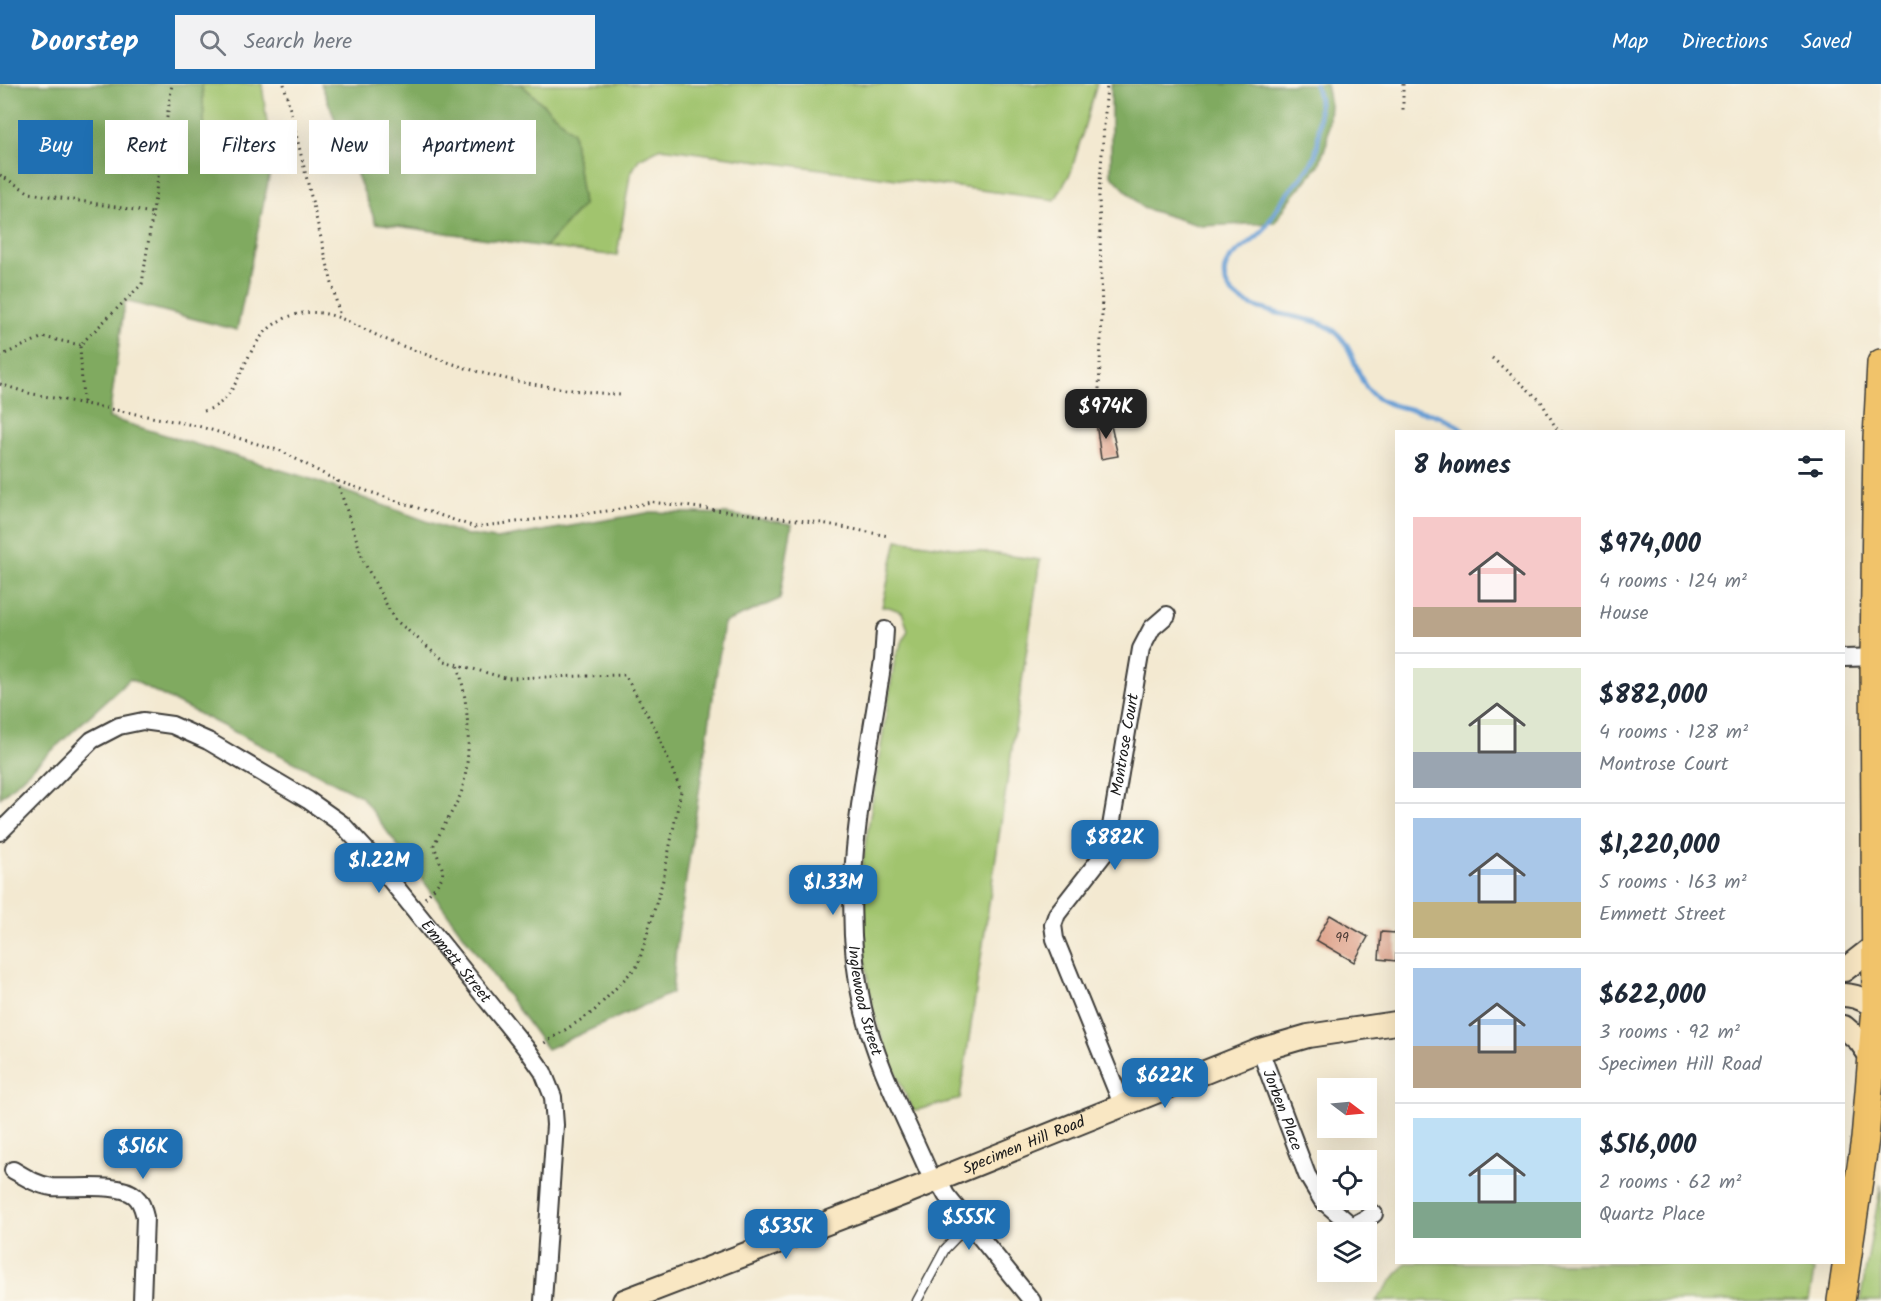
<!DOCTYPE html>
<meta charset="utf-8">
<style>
:root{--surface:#fff;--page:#f2f2f3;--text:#1f2937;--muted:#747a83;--line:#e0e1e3;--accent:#1f6fb2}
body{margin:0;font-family:Kalam,sans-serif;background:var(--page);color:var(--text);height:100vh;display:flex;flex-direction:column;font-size:22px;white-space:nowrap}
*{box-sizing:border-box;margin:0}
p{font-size:20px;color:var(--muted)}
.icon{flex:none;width:33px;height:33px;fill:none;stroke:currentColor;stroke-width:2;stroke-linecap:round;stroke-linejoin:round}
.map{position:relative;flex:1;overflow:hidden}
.panel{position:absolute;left:1395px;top:346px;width:450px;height:834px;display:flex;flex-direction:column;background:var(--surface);border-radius:0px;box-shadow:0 6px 24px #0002}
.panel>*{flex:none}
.guide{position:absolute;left:18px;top:36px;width:570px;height:54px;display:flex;gap:12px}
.needle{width:39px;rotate:106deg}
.tools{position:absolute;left:1317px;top:994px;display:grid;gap:12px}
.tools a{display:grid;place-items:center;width:60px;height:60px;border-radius:0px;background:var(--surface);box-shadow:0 6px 24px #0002;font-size:30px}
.price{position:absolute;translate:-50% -51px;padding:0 14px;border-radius:12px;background:var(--accent);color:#fff;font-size:20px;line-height:39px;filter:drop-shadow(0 2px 3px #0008)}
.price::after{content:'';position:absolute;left:50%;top:36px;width:18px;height:14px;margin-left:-9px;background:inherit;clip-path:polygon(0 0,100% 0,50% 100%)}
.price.on{background:#222;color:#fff}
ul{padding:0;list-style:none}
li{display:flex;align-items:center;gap:18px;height:150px;padding:0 18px}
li+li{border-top:2px solid var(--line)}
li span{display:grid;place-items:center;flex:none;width:168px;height:120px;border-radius:0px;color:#555}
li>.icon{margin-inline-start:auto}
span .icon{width:72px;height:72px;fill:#fffc;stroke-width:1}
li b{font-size:26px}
h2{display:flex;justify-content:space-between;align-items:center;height:72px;padding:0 18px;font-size:26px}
.chip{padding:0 21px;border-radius:0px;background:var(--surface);box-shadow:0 6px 24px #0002;font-size:21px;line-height:54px}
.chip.on{background:var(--accent);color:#fff}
header{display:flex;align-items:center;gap:36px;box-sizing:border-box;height:84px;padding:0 30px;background:var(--accent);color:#fff}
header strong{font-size:28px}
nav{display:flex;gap:33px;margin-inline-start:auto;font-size:21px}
.search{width:420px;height:54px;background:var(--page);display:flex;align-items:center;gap:15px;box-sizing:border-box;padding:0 21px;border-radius:0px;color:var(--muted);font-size:22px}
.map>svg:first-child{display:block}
.green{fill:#a1c46e;stroke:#5e7045;stroke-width:1.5}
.forest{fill:#80aa61;stroke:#4e633e;stroke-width:1.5}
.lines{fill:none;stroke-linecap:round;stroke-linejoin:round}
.stream{stroke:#669ed4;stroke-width:5}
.building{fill:#dd9d85}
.service-casing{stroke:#3c3b37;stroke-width:11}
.minor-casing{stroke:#3c3b37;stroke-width:20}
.secondary-casing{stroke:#3c3b37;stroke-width:26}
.trunk-casing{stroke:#3c3b37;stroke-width:30}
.path{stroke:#3c3b37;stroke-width:3;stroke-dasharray:1.5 4.5;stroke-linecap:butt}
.service{stroke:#fff;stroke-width:8}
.minor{stroke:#fff;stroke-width:16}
.secondary{stroke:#f9e7c3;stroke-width:22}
.trunk{stroke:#f1c36a;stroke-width:27}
.labels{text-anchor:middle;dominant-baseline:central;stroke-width:6;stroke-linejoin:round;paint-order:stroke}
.number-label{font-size:14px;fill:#4c3c36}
.street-label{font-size:16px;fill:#1c1c1c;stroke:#fbf7ec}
</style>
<header>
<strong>Doorstep</strong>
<div class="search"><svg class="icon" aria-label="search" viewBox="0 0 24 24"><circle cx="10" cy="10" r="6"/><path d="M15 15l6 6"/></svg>Search here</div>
<nav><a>Map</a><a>Directions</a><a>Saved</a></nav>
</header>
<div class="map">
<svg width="1881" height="1217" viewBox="0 0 1881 1217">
<rect width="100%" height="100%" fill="#fbf7ec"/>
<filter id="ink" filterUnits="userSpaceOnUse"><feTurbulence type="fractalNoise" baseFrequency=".0167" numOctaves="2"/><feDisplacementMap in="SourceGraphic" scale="12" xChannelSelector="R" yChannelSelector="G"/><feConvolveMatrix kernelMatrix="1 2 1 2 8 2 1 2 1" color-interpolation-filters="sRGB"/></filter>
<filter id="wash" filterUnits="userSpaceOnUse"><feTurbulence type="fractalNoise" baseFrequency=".008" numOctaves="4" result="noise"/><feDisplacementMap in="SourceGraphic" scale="24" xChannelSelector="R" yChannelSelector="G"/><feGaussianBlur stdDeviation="1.35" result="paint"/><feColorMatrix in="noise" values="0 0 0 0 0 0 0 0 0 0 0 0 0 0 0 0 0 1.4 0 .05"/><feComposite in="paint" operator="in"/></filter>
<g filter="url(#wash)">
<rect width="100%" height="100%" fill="#f3e9d1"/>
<!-- green -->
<g class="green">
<polygon points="202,0 262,0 272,79 205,50"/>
<polygon points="521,0 1097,0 1071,88 1055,116 661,64 639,75 630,91 617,172 545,163 583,121 573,48"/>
<polygon points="897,456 1040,476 960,1015 913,1027 887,969 872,924 859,835 863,776 895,574 908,546 902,528 889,523 882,523"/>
<polygon points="1881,1100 1881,1217 1860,1217"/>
<polygon points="1406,1179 1778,1179 1814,1186 1809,1217 1376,1217"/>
</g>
<!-- forest -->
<g class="forest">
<polygon points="0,0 202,0 205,50 272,79 237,246 125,217 109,334 314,396 462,450 496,455 652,428 727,430 792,440 780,515 724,539 676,864 672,909 547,965 361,712 130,595 0,714"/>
<polygon points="321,0 521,0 573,48 583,121 545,163 376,139"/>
<polygon points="1111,0 1326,0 1330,21 1327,58 1319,81 1289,117 1275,139 1201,142 1143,124 1111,91"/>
</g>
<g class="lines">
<!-- stream -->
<path class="stream" d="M 1315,0 C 1320,12 1319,23 1319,36 C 1320,84 1306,84 1281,118 C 1274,128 1269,140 1261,149 C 1248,163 1219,173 1225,196 C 1232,228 1295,230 1320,239 C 1359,254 1351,295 1376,313 C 1400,330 1440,322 1464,348"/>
</g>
<g id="blocks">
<!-- building -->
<g class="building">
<polygon points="1110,337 1118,372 1101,375 1096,338"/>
<polygon points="1330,831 1368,853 1354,878 1316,856"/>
<polygon points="1381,848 1396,849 1396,877 1379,875"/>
</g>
</g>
</g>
<g filter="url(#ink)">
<use href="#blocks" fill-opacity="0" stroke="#3c3b37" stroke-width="1.5"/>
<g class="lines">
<defs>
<polyline id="service" points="917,1217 945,1165 969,1140"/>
<g id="minor">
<path id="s1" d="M 885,546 L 883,576 C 866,691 836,809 863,924 C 877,984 909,1041 933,1098"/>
<polyline points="1844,574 1881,573"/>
<path id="s2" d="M 0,748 L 92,656 L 119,642 L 143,637 L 172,641 L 208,657 L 308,716 L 342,740 L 367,767 L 529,968 L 543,988 L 553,1013 L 555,1041 L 543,1217"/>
<path id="s3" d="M 1260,966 L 1307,1091 L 1322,1116 L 1352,1142"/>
<path id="s4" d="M 1122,1020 L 1055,855 L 1053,841 L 1057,830 L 1107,766 L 1141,565 L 1152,544 L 1167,531"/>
<path d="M 13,1086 C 25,1093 37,1101 52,1103 C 73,1105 120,1098 135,1112 C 142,1118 143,1126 145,1133 L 142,1217"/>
<polyline points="938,1096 946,1111 1032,1217"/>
<polyline points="1346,1149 1352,1142 1374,1130"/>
</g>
<g id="secondary">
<polyline points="1844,886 1876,861"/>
<path d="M 1844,911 C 1860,912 1872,918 1881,932"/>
<polyline points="1844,943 1860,957 1876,980"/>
<path id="s5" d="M 624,1217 L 905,1109 L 1260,966 L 1308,952 L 1396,939"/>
</g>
<polyline id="trunk" points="1841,1217 1865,1055 1876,924 1874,573 1877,354 1881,279"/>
</defs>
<!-- service casing -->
<use href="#service" class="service-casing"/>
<!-- minor casing -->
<use href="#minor" class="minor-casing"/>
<!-- secondary casing -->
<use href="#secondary" class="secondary-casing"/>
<!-- trunk casing -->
<use href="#trunk" class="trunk-casing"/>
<!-- path -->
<g class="path">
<polyline points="284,0 340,233"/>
<polyline points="1403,0 1403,28"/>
<polyline points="0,91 30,109 153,129"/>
<polyline points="0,272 43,253 80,261"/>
<polyline points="1492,274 1541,317 1556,344 1562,348"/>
<polyline points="0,300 28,309 198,342 281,367 337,397 475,443 615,426 651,418 822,439 888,452"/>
<polyline points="1099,305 1102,230 1099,112 1107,0"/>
<polyline points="83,318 80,261 142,200 172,0"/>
<path d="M 204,327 C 250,315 237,244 298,230 C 332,222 361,246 392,258 C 418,268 455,281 482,289 C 528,301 574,307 621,311"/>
<polyline points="337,397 364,478 394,535 445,577 505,594 625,591 656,646 681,707 663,796 638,881 593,928 543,960"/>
<path d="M 425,814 C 451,787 443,791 434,761 C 440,747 459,718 462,706 C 473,665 468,621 458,580"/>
</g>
<!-- service -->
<use href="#service" class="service"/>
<!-- minor -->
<use href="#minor" class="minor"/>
<!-- secondary -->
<use href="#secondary" class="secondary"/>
<!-- trunk -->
<use href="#trunk" class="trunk"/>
</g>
</g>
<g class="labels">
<!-- number labels -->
<g class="number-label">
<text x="1342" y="854">99</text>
</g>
<!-- street labels -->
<g class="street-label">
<text stroke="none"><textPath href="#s4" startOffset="392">Montrose Court</textPath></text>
<text stroke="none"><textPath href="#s2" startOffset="590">Emmett Street</textPath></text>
<text stroke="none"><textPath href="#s1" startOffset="374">Inglewood Street</textPath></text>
<text stroke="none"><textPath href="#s3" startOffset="64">Jorben Place</textPath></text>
<text stroke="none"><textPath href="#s5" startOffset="429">Specimen Hill Road</textPath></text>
</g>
</g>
</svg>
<div class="tools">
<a><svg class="needle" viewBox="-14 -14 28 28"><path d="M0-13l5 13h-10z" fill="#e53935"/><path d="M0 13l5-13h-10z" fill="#747a83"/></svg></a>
<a><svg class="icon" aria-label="locate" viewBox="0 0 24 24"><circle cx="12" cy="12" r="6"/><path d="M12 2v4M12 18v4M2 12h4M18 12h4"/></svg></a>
<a><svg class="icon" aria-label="layers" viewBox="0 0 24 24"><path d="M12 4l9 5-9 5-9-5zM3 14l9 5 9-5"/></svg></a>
</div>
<b class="price on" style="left:1106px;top:356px">$974K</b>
<b class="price" style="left:1115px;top:787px">$882K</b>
<b class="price" style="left:379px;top:810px">$1.22M</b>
<b class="price" style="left:833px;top:832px">$1.33M</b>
<b class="price" style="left:1165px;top:1025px">$622K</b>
<b class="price" style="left:143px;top:1096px">$516K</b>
<b class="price" style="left:969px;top:1167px">$555K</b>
<b class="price" style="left:786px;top:1176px">$535K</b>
<div class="guide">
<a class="chip on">Buy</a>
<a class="chip">Rent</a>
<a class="chip">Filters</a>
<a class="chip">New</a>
<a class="chip">Apartment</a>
</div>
<section class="panel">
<h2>8 homes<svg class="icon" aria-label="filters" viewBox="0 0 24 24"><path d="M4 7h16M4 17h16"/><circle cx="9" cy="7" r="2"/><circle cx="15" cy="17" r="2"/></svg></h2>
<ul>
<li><span style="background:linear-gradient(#f6c9c9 75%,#b9a48a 0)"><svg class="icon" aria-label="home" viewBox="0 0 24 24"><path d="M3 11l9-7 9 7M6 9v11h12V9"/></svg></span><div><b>$974,000</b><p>4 rooms · 124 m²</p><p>House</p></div></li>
<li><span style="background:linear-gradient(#dfe7d0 70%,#9aa5b1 0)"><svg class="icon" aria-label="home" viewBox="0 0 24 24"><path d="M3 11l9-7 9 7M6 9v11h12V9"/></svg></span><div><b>$882,000</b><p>4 rooms · 128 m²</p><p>Montrose Court</p></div></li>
<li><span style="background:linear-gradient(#a9c7e8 70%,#c2b280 0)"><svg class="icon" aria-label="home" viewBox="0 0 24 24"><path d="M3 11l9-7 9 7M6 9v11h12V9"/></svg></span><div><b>$1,220,000</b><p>5 rooms · 163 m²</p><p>Emmett Street</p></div></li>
<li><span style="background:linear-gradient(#a9c7e8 65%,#b9a48a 0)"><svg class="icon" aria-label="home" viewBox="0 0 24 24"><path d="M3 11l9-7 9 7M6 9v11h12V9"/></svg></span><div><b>$622,000</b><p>3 rooms · 92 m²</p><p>Specimen Hill Road</p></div></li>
<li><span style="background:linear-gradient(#bfe0f5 70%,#7fa58c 0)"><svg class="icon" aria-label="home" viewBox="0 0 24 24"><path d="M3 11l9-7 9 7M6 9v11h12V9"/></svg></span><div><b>$516,000</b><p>2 rooms · 62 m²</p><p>Quartz Place</p></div></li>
</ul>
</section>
</div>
